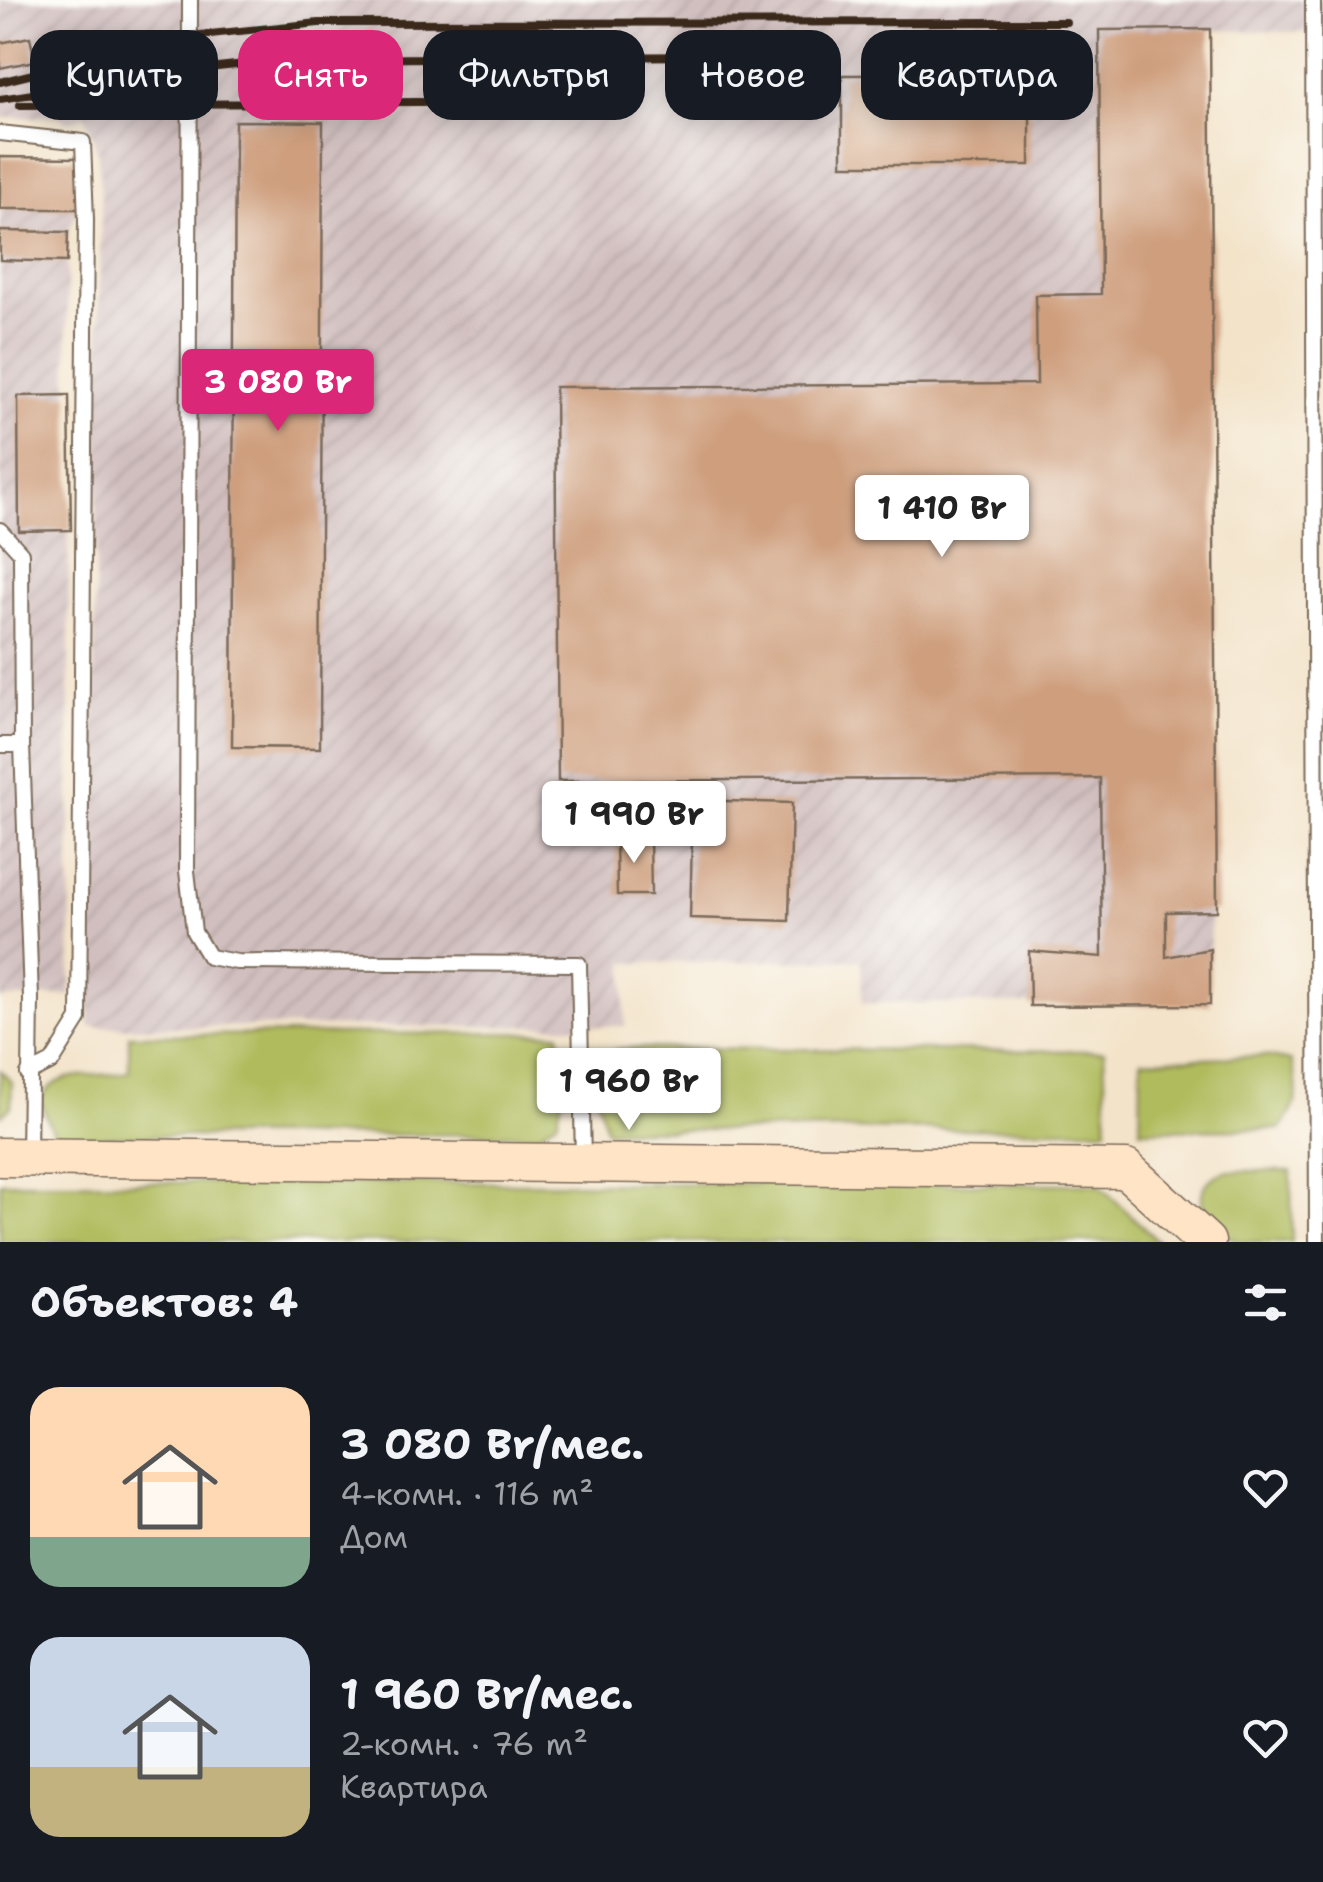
<!DOCTYPE html>
<html lang="ru">
<meta charset="utf-8">
<style>
:root{--surface:#171b24;--page:#20242c;--text:#f1f3f6;--muted:#9ea1a6;--accent:#db2777}
body{margin:0;font-family:"Shantell Sans",sans-serif;background:var(--page);color:var(--text);height:100vh;display:flex;flex-direction:column;font-size:38px;white-space:nowrap}
*{box-sizing:border-box;margin:0}
p{font-size:32px;color:var(--muted)}
.icon{flex:none;width:55px;height:55px;fill:none;stroke:currentColor;stroke-width:2;stroke-linecap:round;stroke-linejoin:round}
.map{position:relative;height:1242px;overflow:hidden}
.sheet{display:flex;flex-direction:column;background:var(--surface);flex:1}
.sheet>*{flex:none}
.top-card{position:absolute;left:30px;top:30px;width:1265px;height:90px;display:flex;gap:20px}
.price{position:absolute;translate:-50% -85px;padding:0 22px;border-radius:10px;background:#fff;color:#222;font-size:32px;line-height:65px;filter:drop-shadow(0 2px 5px #0008)}
.price::after{content:'';position:absolute;left:50%;top:60px;width:30px;height:22px;margin-left:-15px;background:inherit;clip-path:polygon(0 0,100% 0,50% 100%)}
.price.active{background:var(--accent);color:#fff}
ul{padding:0;list-style:none}
li{display:flex;align-items:center;gap:30px;height:250px;padding:0 30px}
li span{display:grid;place-items:center;flex:none;width:280px;height:200px;border-radius:30px;color:#555}
li>.icon{margin-inline-start:auto}
span .icon{width:120px;height:120px;fill:#fffc;stroke-width:1}
li b{font-size:42px}
h2{display:flex;justify-content:space-between;align-items:center;height:120px;padding:0 30px;font-size:42px}
.tag{padding:0 35px;border-radius:30px;background:var(--surface);box-shadow:0 5px 25px #0003;font-size:35px;line-height:90px}
.tag.active{background:var(--accent);color:#fff}
.map>svg:first-child{display:block}
.industrial{fill:url(#industrial-furrows)}
.green{fill:#b0bb5d;stroke:#76723e;stroke-width:2.5}
.building{fill:#ce9e7d}
.lines{fill:none;stroke-linecap:round;stroke-linejoin:round}
.lane-casing{stroke:#7b6b5a;stroke-width:18}
.secondary-casing{stroke:#7b6b5a;stroke-width:41}
.lane{stroke:#fff;stroke-width:14}
.secondary{stroke:#ffe4c6;stroke-width:38}
.rail{stroke:#3b2a1e;stroke-width:8}
</style>
<div class="map">
<svg width="1323" height="1242" viewBox="0 0 1323 1242">
<defs>
<pattern id="industrial-furrows" width="10" height="10" patternUnits="userSpaceOnUse" patternTransform="scale(2.5)"><rect width="10" height="10" fill="#d1bfbf"/><path d="M-1 1l2-2M0 10L10 0M9 11l2-2" fill="none" stroke="#b4a4a4"/></pattern>
</defs>
<rect width="100%" height="100%" fill="#fdfcf7"/>
<filter id="ink" filterUnits="userSpaceOnUse"><feTurbulence type="fractalNoise" baseFrequency=".01" numOctaves="2"/><feDisplacementMap in="SourceGraphic" scale="20" xChannelSelector="R" yChannelSelector="G"/><feConvolveMatrix kernelMatrix="1 2 1 2 8 2 1 2 1" color-interpolation-filters="sRGB"/></filter>
<filter id="wash" filterUnits="userSpaceOnUse"><feTurbulence type="fractalNoise" baseFrequency=".0048" numOctaves="4" result="noise"/><feDisplacementMap in="SourceGraphic" scale="40" xChannelSelector="R" yChannelSelector="G"/><feGaussianBlur stdDeviation="2.25" result="paint"/><feColorMatrix in="noise" values="0 0 0 0 0 0 0 0 0 0 0 0 0 0 0 0 0 1.4 0 .05"/><feComposite in="paint" operator="in"/></filter>
<g filter="url(#wash)">
<rect width="100%" height="100%" fill="#f3e3c9"/>
<!-- industrial -->
<g class="industrial">
<polygon points="0,0 1323,0 1323,33 1210,30 1210,1005 862,1003 861,960 625,963 625,1026 89,1027 101,201 98,153 85,115 69,122 58,116 0,118"/>
<polygon points="0,157 78,158 78,209 68,232 67,262 71,995 0,999"/>
</g>
<!-- green -->
<g class="green">
<path d="M 559,1033 L 566,1082 L 557,1121 L 538,1134 L 72,1137 L 54,1136 L 40,1100 C 59,1065 96,1080 129,1072 L 129,1035 Z"/>
<polygon points="629,1048 1104,1051 1107,1129 606,1130 597,1097 599,1061 616,1050"/>
<path d="M 1265,1056 L 1291,1061 C 1300,1090 1300,1105 1280,1129 L 1140,1130 L 1141,1060 Z"/>
<polygon points="0,1070 12,1083 11,1107 0,1116"/>
<path d="M 1228,1171 L 1291,1171 L 1292,1242 C 1277,1242 1258,1242 1243,1242 C 1212,1236 1176,1186 1228,1171 Z"/>
<polygon points="0,1182 1098,1184 1159,1242 0,1242"/>
</g>
<g id="blocks">
<!-- building -->
<g class="building">
<polygon points="1210,29 1217,911 1166,912 1166,957 1210,949 1210,1005 1030,1006 1029,951 1102,957 1100,778 558,781 555,387 1037,384 1036,295 1101,294 1099,30"/>
<polygon points="30,37 35,61 0,68 0,43"/>
<polygon points="1030,74 1030,165 842,165 842,75"/>
<polygon points="235,121 323,122 320,748 232,747"/>
<polygon points="0,157 78,158 78,209 0,209"/>
<polygon points="0,231 68,232 67,262 0,260"/>
<polygon points="69,395 71,530 19,531 18,396"/>
<polygon points="693,800 792,803 789,921 690,918"/>
<polygon points="650,837 651,895 617,895 616,838"/>
</g>
</g>
</g>
<g filter="url(#ink)">
<use href="#blocks" fill-opacity="0" stroke="#7b6b5a" stroke-width="2.5"/>
<g class="lines">
<defs>
<g id="lane">
<polyline points="190,0 187,871 194,932 209,957 237,962 579,964 583,1161"/>
<polyline points="1313,0 1317,1242"/>
<polyline points="0,133 83,142 86,220 79,1019 52,1062 28,1074"/>
<polyline points="0,530 21,553 22,745 0,745"/>
<polyline points="22,745 31,998 29,1156"/>
</g>
<polyline id="secondary" points="0,1157 1126,1169 1206,1242"/>
</defs>
<!-- lane casing -->
<use href="#lane" class="lane-casing"/>
<!-- secondary casing -->
<use href="#secondary" class="secondary-casing"/>
<!-- lane -->
<use href="#lane" class="lane"/>
<!-- secondary -->
<use href="#secondary" class="secondary"/>
<!-- rail -->
<g class="rail">
<polyline points="0,82 190,36 319,23 1066,22"/>
<polyline points="0,99 190,70 291,59 720,56"/>
<polyline points="20,105 562,101"/>
</g>
</g>
</g>
</svg>
<b class="price active" style="left:278px;top:434px">3 080 Br</b>
<b class="price" style="left:942px;top:560px">1 410 Br</b>
<b class="price" style="left:634px;top:866px">1 990 Br</b>
<b class="price" style="left:629px;top:1133px">1 960 Br</b>
<div class="top-card">
<a class="tag">Купить</a>
<a class="tag active">Снять</a>
<a class="tag">Фильтры</a>
<a class="tag">Новое</a>
<a class="tag">Квартира</a>
</div>
</div>
<section class="sheet">
<h2>Объектов: 4<svg class="icon" aria-label="filters" viewBox="0 0 24 24"><path d="M4 7h16M4 17h16"/><circle cx="9" cy="7" r="2"/><circle cx="15" cy="17" r="2"/></svg></h2>
<ul>
<li><span style="background:linear-gradient(#ffd9b3 75%,#7fa58c 0)"><svg class="icon" aria-label="home" viewBox="0 0 24 24"><path d="M3 11l9-7 9 7M6 9v11h12V9"/></svg></span><div><b>3 080 Br/мес.</b><p>4-комн. · 116 m²</p><p>Дом</p></div><svg class="icon" aria-label="heart" viewBox="0 0 24 24"><path d="M12 20l-8-8c-3-5 5-10 8-4 3-6 11-1 8 4z"/></svg></li>
<li><span style="background:linear-gradient(#c9d6e8 65%,#c2b280 0)"><svg class="icon" aria-label="home" viewBox="0 0 24 24"><path d="M3 11l9-7 9 7M6 9v11h12V9"/></svg></span><div><b>1 960 Br/мес.</b><p>2-комн. · 76 m²</p><p>Квартира</p></div><svg class="icon" aria-label="heart" viewBox="0 0 24 24"><path d="M12 20l-8-8c-3-5 5-10 8-4 3-6 11-1 8 4z"/></svg></li>
</ul>
</section>
